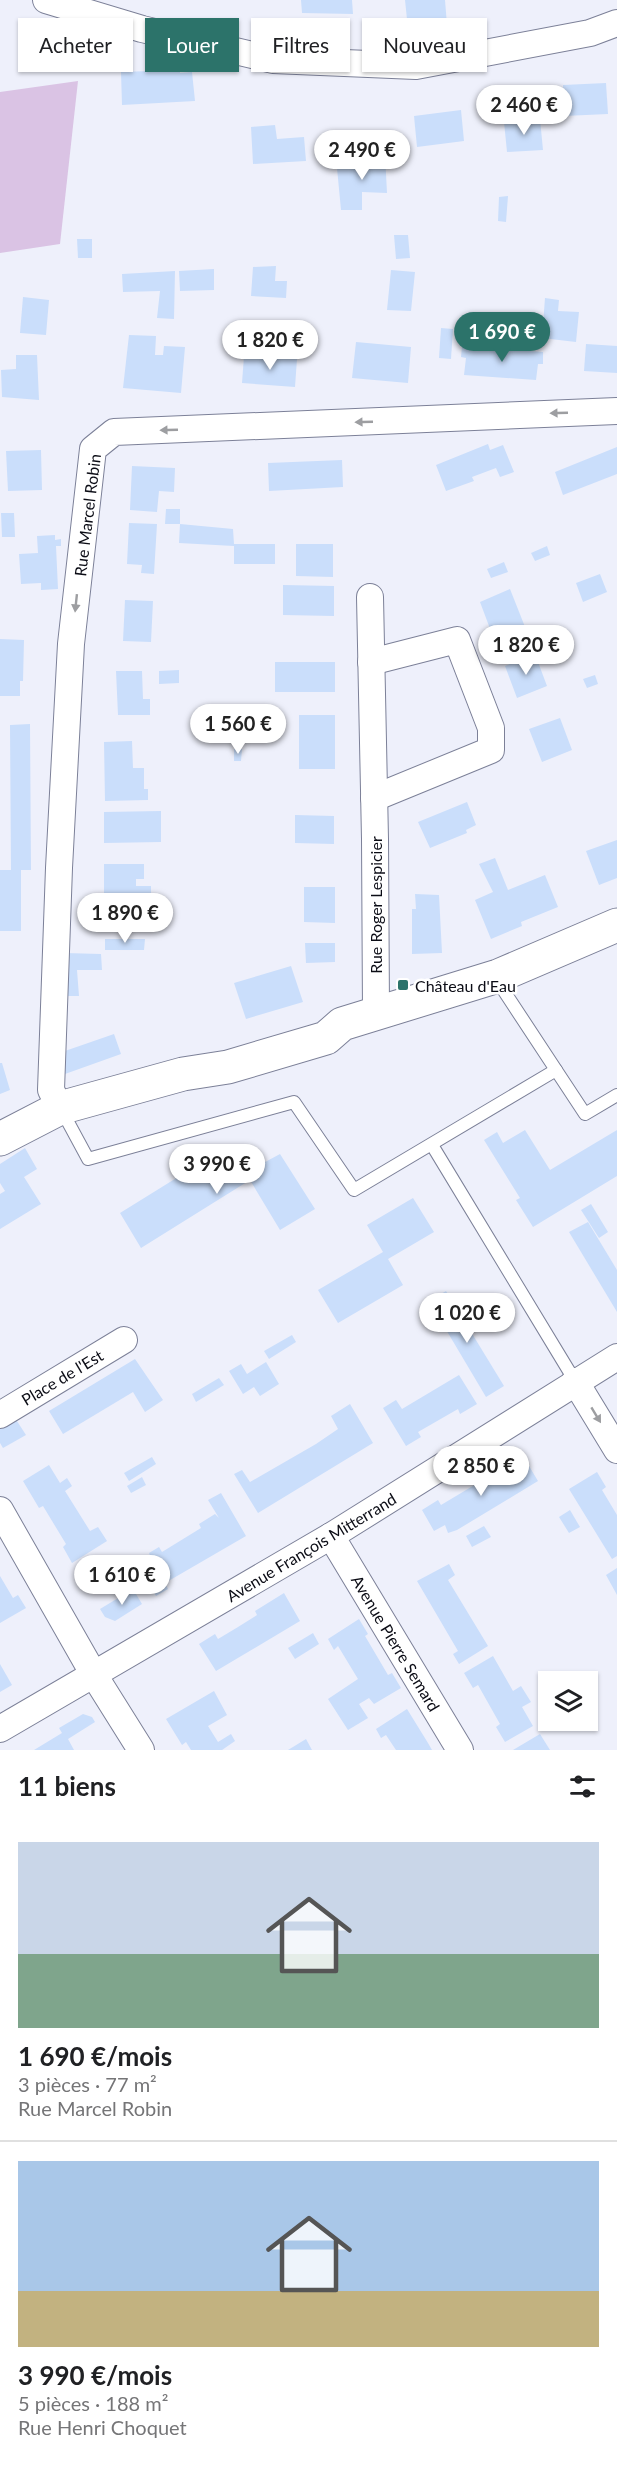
<!DOCTYPE html>
<html lang="fr">
<meta charset="utf-8">
<style>
:root{--surface:#fff;--page:#f6f6f6;--text:#202124;--muted:#757577;--line:#e0e0e0;--accent:#2c736a}
body{margin:0;font-family:Lato,sans-serif;background:var(--page);color:var(--text);height:100vh;display:flex;flex-direction:column;font-size:22px;white-space:nowrap}
*{box-sizing:border-box;margin:0}
p{font-size:20px;color:var(--muted)}
.icon{flex:none;width:33px;height:33px;fill:none;stroke:currentColor;stroke-width:2;stroke-linecap:round;stroke-linejoin:round}
.map{position:relative;height:1750px;overflow:hidden}
.sheet{display:flex;flex-direction:column;background:var(--surface);flex:1}
.sheet>*{flex:none}
.hud{position:absolute;left:18px;top:18px;width:582px;height:54px;display:flex;gap:12px}
.buttons{position:absolute;left:538px;top:1671px;display:grid;gap:12px}
.buttons a{display:grid;place-items:center;width:60px;height:60px;border-radius:0px;background:var(--surface);box-shadow:0 2px 4px #0004;font-size:30px}
.price{position:absolute;translate:-50% -51px;padding:0 14px;border-radius:21px;background:#fff;color:#222;font-size:20px;line-height:39px;filter:drop-shadow(0 2px 3px #0008)}
.price::after{content:'';position:absolute;left:50%;top:36px;width:18px;height:14px;margin-left:-9px;background:inherit;clip-path:polygon(0 0,100% 0,50% 100%)}
.price.active{background:var(--accent);color:#fff}
ul{padding:0;list-style:none}
li{display:grid;align-content:center;gap:12px;height:318px;padding:0 18px}
li+li{border-top:2px solid var(--line)}
li span{display:grid;place-items:center;height:186px;border-radius:0px;color:#555}
li>.icon{margin-inline-start:auto}
span .icon{width:108px;height:108px;fill:#fffc;stroke-width:1}
li b{font-size:26px}
h2{display:flex;justify-content:space-between;align-items:center;height:72px;padding:0 18px;font-size:26px}
.pill{padding:0 21px;border-radius:0px;background:var(--surface);box-shadow:0 2px 4px #0004;font-size:21px;line-height:54px}
.pill.active{background:var(--accent);color:#fff}
.map>svg:first-child{display:block}
.green{fill:#dac3e4}
.building{fill:#cadefb}
.lines{fill:none;stroke-linecap:round;stroke-linejoin:round}
.lane-casing{stroke:#7c8098;stroke-width:14}
.street-casing{stroke:#7c8098;stroke-width:28}
.secondary-casing{stroke:#7c8098;stroke-width:35}
.lane{stroke:#fff;stroke-width:12}
.street{stroke:#fff;stroke-width:26}
.secondary{stroke:#fff;stroke-width:33}
.oneway{fill:#9d9ea1}
.poi-dot{fill:#2c736a;stroke:#fff;stroke-width:2}
.labels{text-anchor:middle;dominant-baseline:central;stroke-width:5;stroke-linejoin:round;paint-order:stroke}
.street-label{font-size:16px;fill:#0b0c15;stroke:#fff}
.poi-label{font-size:16px;fill:#0b0c15;stroke:#fff;text-anchor:start}
</style>
<div class="map">
<svg width="617" height="1750" viewBox="0 0 617 1750">
<rect width="100%" height="100%" fill="#eef0fb"/>
<!-- green -->
<polygon class="green" points="78,81 60,244 0,253 0,92"/>
<!-- building -->
<g class="building">
<polygon points="301,0 352,0 353,14 302,13"/>
<polygon points="405,0 445,0 447,25 408,29"/>
<polygon points="180,70 180,73 192,72 195,101 122,105 121,72"/>
<polygon points="606,83 608,114 564,116 563,85"/>
<polygon points="461,110 464,141 417,147 414,116"/>
<polygon points="540,119 543,150 507,152 504,122"/>
<polygon points="275,125 277,139 304,137 306,161 253,164 251,127"/>
<polygon points="361,154 385,154 387,193 362,192 362,210 341,210 337,168 361,167"/>
<polygon points="508,196 506,222 498,221 499,197"/>
<polygon points="394,235 408,235 410,258 396,259"/>
<polygon points="77,239 92,239 92,258 78,258"/>
<polygon points="276,266 275,281 287,281 286,298 251,296 253,267"/>
<polygon points="214,269 214,290 180,291 179,271"/>
<polygon points="391,270 415,272 411,311 387,310"/>
<polygon points="175,271 174,319 157,318 160,291 123,292 122,274"/>
<polygon points="23,297 49,300 46,335 20,333"/>
<polygon points="545,298 559,300 558,311 579,312 576,342 542,338"/>
<polygon points="441,328 453,329 451,359 439,358"/>
<polygon points="487,333 500,335 499,342 487,341"/>
<polygon points="129,335 156,336 155,355 163,355 164,346 185,347 181,393 123,388"/>
<polygon points="356,342 411,347 408,383 352,378"/>
<polygon points="586,344 617,346 617,373 584,371"/>
<polygon points="462,346 543,352 543,364 538,364 536,380 464,375 466,358 461,357"/>
<polygon points="16,355 37,355 39,400 2,397 1,370 16,369"/>
<polygon points="244,356 297,359 295,387 242,383"/>
<polygon points="488,444 490,450 503,445 514,472 500,477 496,468 472,477 474,481 446,491 436,465"/>
<polygon points="617,447 617,474 563,495 555,472"/>
<polygon points="41,450 42,490 8,491 6,451"/>
<polygon points="342,460 343,487 269,491 268,463"/>
<polygon points="132,466 175,468 174,492 159,491 157,512 130,510"/>
<polygon points="166,509 180,509 180,524 233,529 234,544 275,544 275,564 234,564 234,546 179,543 180,524 165,524"/>
<polygon points="1,513 14,513 15,537 2,537"/>
<polygon points="129,523 157,524 154,574 141,573 142,565 127,564"/>
<polygon points="55,535 55,540 61,539 61,546 56,546 58,589 41,590 41,583 21,584 19,554 38,553 37,536"/>
<polygon points="296,544 333,544 333,577 296,576"/>
<polygon points="547,546 550,555 535,561 531,553"/>
<polygon points="504,562 508,572 491,578 487,569"/>
<polygon points="600,574 607,592 583,602 576,583"/>
<polygon points="283,585 334,586 334,616 283,615"/>
<polygon points="510,589 529,637 498,650 480,602"/>
<polygon points="125,600 153,601 151,642 123,641"/>
<polygon points="0,639 24,640 23,681 20,681 20,696 0,696"/>
<polygon points="535,654 547,686 517,698 505,666"/>
<rect x="275" y="662" width="60" height="30"/>
<polygon points="179,670 179,683 159,684 159,671"/>
<polygon points="116,671 142,671 143,699 150,699 150,715 118,715"/>
<polygon points="595,675 598,684 587,688 583,679"/>
<rect x="299" y="715" width="36" height="54"/>
<polygon points="560,718 572,750 542,762 529,729"/>
<polygon points="30,724 31,870 21,870 21,931 0,931 0,870 11,870 10,725"/>
<polygon points="132,741 133,768 144,768 144,789 148,789 148,800 105,801 104,742"/>
<polygon points="234,749 242,749 241,761 234,761"/>
<polygon points="467,802 476,825 466,830 467,833 430,848 418,822"/>
<polygon points="161,811 161,842 104,843 104,812"/>
<polygon points="295,815 334,816 334,844 295,843"/>
<polygon points="617,840 617,878 599,885 586,851"/>
<polygon points="495,858 508,890 545,875 558,907 521,922 522,926 491,939 475,900 493,892 479,864"/>
<polygon points="104,864 144,864 144,879 136,879 136,886 151,886 151,901 136,901 136,909 104,909"/>
<polygon points="304,887 335,887 335,923 304,922"/>
<polygon points="415,894 439,895 442,953 412,954 412,909 416,909"/>
<polygon points="105,939 145,939 144,950 105,950"/>
<polygon points="305,943 335,943 335,962 306,963"/>
<polygon points="65,953 101,954 102,970 77,970 79,996 65,996"/>
<polygon points="291,966 303,1002 246,1019 234,983"/>
<polygon points="114,1034 121,1054 65,1074 65,1051"/>
<polygon points="0,1063 2,1063 10,1090 0,1094"/>
<polygon points="525,1130 550,1170 617,1130 617,1176 533,1227 516,1200 520,1198 484,1140 497,1132 503,1143"/>
<polygon points="228,1146 245,1173 280,1154 315,1209 280,1230 250,1180 141,1248 120,1213"/>
<polygon points="25,1148 37,1169 24,1177 41,1204 0,1229 0,1194 5,1191 0,1183 0,1164"/>
<polygon points="413,1198 434,1232 388,1259 403,1285 338,1323 318,1290 383,1252 367,1225"/>
<polygon points="591,1204 608,1232 599,1238 581,1210"/>
<polygon points="588,1222 617,1270 617,1312 569,1232"/>
<polygon points="446,1291 504,1386 486,1397 429,1301"/>
<polygon points="292,1335 296,1342 269,1359 264,1351"/>
<polygon points="135,1359 163,1400 145,1412 133,1392 63,1434 49,1411"/>
<polygon points="266,1362 279,1384 260,1396 254,1387 243,1394 229,1371 241,1364 247,1374"/>
<polygon points="459,1375 477,1404 460,1414 458,1409 418,1432 421,1437 406,1446 383,1408 396,1400 402,1409"/>
<polygon points="219,1378 224,1385 196,1402 192,1394"/>
<polygon points="350,1404 373,1443 258,1513 234,1474 242,1470 250,1482 316,1444 338,1429 331,1416"/>
<polygon points="15,1418 26,1435 3,1448 0,1443 0,1426"/>
<polygon points="523,1456 538,1481 457,1530 448,1533 445,1525 434,1531 422,1510 438,1500 441,1505"/>
<polygon points="152,1457 156,1464 129,1481 124,1473"/>
<polygon points="49,1465 60,1483 67,1478 72,1486 65,1491 90,1531 98,1527 107,1541 72,1563 63,1547 66,1544 43,1506 39,1508 23,1481"/>
<polygon points="597,1472 606,1487 602,1490 617,1515 617,1556 612,1559 569,1489"/>
<polygon points="142,1477 146,1485 131,1493 127,1486"/>
<polygon points="221,1493 246,1536 165,1583 168,1589 156,1596 142,1573 154,1566 149,1553 159,1547 162,1552 201,1528 199,1524 215,1514 219,1518 208,1500"/>
<polygon points="570,1510 580,1527 569,1533 559,1517"/>
<polygon points="484,1526 491,1537 472,1547 466,1536"/>
<polygon points="449,1564 455,1575 448,1580 488,1646 459,1664 453,1654 458,1651 417,1581"/>
<polygon points="617,1568 617,1595 606,1575"/>
<polygon points="0,1576 13,1598 18,1595 26,1608 0,1623"/>
<polygon points="133,1589 142,1604 115,1621 105,1617 100,1609"/>
<polygon points="284,1593 300,1621 216,1671 199,1644 215,1634 218,1639 238,1627 257,1615 255,1611"/>
<polygon points="359,1619 368,1634 365,1636 388,1675 392,1673 401,1688 374,1704 369,1698 359,1704 368,1718 348,1730 328,1699 358,1679 338,1646 334,1650 328,1639"/>
<polygon points="313,1633 319,1644 295,1659 288,1648"/>
<polygon points="493,1656 513,1691 521,1686 531,1702 522,1707 533,1726 505,1742 496,1727 500,1724 478,1685 473,1688 464,1673"/>
<polygon points="0,1664 12,1685 0,1692"/>
<polygon points="214,1691 227,1715 208,1726 218,1742 231,1734 235,1741 222,1750 191,1750 186,1742 182,1745 166,1719"/>
<polygon points="407,1709 428,1743 432,1750 396,1750 386,1735 381,1738 376,1729"/>
<polygon points="83,1714 92,1717 95,1722 68,1739 74,1750 34,1750 62,1733 59,1728"/>
<polygon points="540,1734 550,1750 513,1750"/>
<polygon points="306,1739 312,1750 288,1750"/>
</g>
<g class="lines">
<defs>
<g id="lane">
<polyline points="498,977 504,991 556,1070"/>
<polyline points="61,1109 88,1159 294,1102 354,1190 556,1070 585,1114 617,1095"/>
<polyline points="432,1145 575,1381"/>
</g>
<g id="street">
<polyline points="46,0 142,29 273,60 416,66 590,33 617,23"/>
<polyline points="370,597 375,839 376,1012"/>
<polyline points="371,662 457,640 491,728 491,750 374,798"/>
<polyline points="60,1108 51,1090 59,868 71,644 93,449 114,432 617,411"/>
<polyline points="575,1381 617,1450"/>
<polyline points="0,1415 124,1340"/>
<polyline points="0,1510 94,1675 141,1750"/>
<polyline points="331,1536 460,1750"/>
<polyline points="0,1729 331,1536 617,1357"/>
</g>
<polyline id="secondary" points="0,1139 60,1108 183,1074 228,1067 326,1038 342,1024 498,976 617,925"/>
</defs>
<!-- lane casing -->
<use href="#lane" class="lane-casing"/>
<!-- street casing -->
<use href="#street" class="street-casing"/>
<!-- secondary casing -->
<use href="#secondary" class="secondary-casing"/>
<!-- lane -->
<use href="#lane" class="lane"/>
<!-- street -->
<use href="#street" class="street"/>
<!-- secondary -->
<use href="#secondary" class="secondary"/>
</g>
<!-- one-way arrows -->
<defs><path id="oneway-solid" d="M-6-.8H1V-3.2L6.5 0L1 3.2V.8H-6Z" transform="scale(1.5)"/></defs>
<g class="oneway">
<use href="#oneway-solid" transform="translate(559 413) rotate(178)"/>
<use href="#oneway-solid" transform="translate(364 422) rotate(178)"/>
<use href="#oneway-solid" transform="translate(169 430) rotate(178)"/>
<use href="#oneway-solid" transform="translate(76 603) rotate(96)"/>
<use href="#oneway-solid" transform="translate(596 1415) rotate(59)"/>
</g>
<!-- markers -->
<rect class="poi-dot" x="397" y="979" width="12" height="12" rx="3"/>
<g class="labels">
<!-- street labels -->
<g class="street-label">
<text transform="translate(87 515) rotate(-83)">Rue Marcel Robin</text>
<text transform="translate(375 905) rotate(-90)">Rue Roger Lespicier</text>
<text transform="translate(62 1377) rotate(-31)">Place de l'Est</text>
<text transform="translate(311 1547) rotate(-31)">Avenue François Mitterrand</text>
<text transform="translate(396 1643) rotate(59)">Avenue Pierre Semard</text>
</g>
<!-- poi labels -->
<g class="poi-label">
<text x="415" y="985">Château d'Eau</text>
</g>
</g>
</svg>
<div class="buttons">
<a><svg class="icon" aria-label="layers" viewBox="0 0 24 24"><path d="M12 4l9 5-9 5-9-5zM3 14l9 5 9-5"/></svg></a>
</div>
<b class="price" style="left:524px;top:136px">2 460 €</b>
<b class="price" style="left:362px;top:181px">2 490 €</b>
<b class="price active" style="left:502px;top:363px">1 690 €</b>
<b class="price" style="left:270px;top:371px">1 820 €</b>
<b class="price" style="left:526px;top:676px">1 820 €</b>
<b class="price" style="left:238px;top:755px">1 560 €</b>
<b class="price" style="left:125px;top:944px">1 890 €</b>
<b class="price" style="left:217px;top:1195px">3 990 €</b>
<b class="price" style="left:467px;top:1344px">1 020 €</b>
<b class="price" style="left:481px;top:1497px">2 850 €</b>
<b class="price" style="left:122px;top:1606px">1 610 €</b>
<div class="hud">
<a class="pill">Acheter</a>
<a class="pill active">Louer</a>
<a class="pill">Filtres</a>
<a class="pill">Nouveau</a>
</div>
</div>
<section class="sheet">
<h2>11 biens<svg class="icon" aria-label="filters" viewBox="0 0 24 24"><path d="M4 7h16M4 17h16"/><circle cx="9" cy="7" r="2"/><circle cx="15" cy="17" r="2"/></svg></h2>
<ul>
<li><span style="background:linear-gradient(#c9d6e8 60%,#7fa58c 0)"><svg class="icon" aria-label="home" viewBox="0 0 24 24"><path d="M3 11l9-7 9 7M6 9v11h12V9"/></svg></span><div><b>1 690 €/mois</b><p>3 pièces · 77 m²</p><p>Rue Marcel Robin</p></div></li>
<li><span style="background:linear-gradient(#a9c7e8 70%,#c2b280 0)"><svg class="icon" aria-label="home" viewBox="0 0 24 24"><path d="M3 11l9-7 9 7M6 9v11h12V9"/></svg></span><div><b>3 990 €/mois</b><p>5 pièces · 188 m²</p><p>Rue Henri Choquet</p></div></li>
</ul>
</section>
